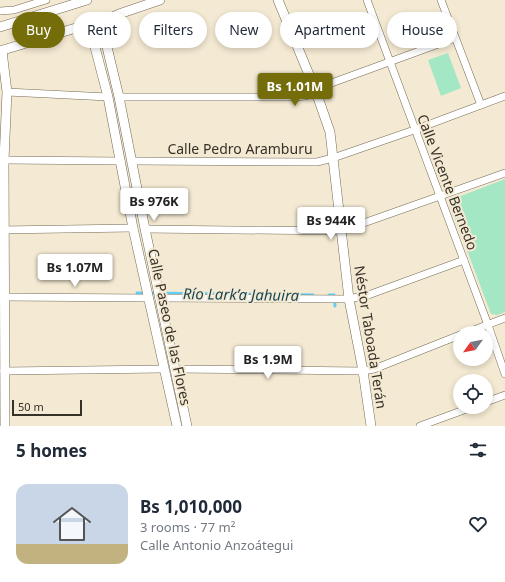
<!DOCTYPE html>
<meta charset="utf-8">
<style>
:root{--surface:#fff;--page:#f2f2f3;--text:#1f2937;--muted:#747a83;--accent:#746d0a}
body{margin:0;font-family:"Noto Sans",sans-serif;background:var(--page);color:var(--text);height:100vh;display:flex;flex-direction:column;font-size:15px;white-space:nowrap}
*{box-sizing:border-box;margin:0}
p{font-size:13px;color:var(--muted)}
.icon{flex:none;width:22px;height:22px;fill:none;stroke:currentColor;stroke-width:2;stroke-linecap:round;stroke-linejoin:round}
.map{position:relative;height:426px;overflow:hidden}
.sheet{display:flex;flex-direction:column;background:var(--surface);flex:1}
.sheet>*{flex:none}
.hud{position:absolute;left:12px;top:12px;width:481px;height:36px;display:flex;gap:8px}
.needle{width:26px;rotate:237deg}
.tools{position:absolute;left:453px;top:326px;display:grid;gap:8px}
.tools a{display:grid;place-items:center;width:40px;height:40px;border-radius:50%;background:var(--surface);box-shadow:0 2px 6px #0003;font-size:20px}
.scale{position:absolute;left:12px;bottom:10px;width:70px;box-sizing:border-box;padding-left:4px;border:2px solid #363128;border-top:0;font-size:11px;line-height:14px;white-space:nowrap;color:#363128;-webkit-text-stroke:3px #f4e9d2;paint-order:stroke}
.price{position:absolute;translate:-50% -34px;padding:0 9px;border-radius:4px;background:#fff;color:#222;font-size:13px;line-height:26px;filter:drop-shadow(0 1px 2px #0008)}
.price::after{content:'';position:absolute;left:50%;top:24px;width:12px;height:9px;margin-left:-6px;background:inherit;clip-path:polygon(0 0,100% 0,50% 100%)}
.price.on{background:var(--accent);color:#fff}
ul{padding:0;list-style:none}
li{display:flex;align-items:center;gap:12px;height:100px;padding:0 16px}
li span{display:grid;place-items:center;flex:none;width:112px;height:80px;border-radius:12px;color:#555}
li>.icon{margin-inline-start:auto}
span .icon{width:48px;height:48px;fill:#fffc;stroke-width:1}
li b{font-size:17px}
h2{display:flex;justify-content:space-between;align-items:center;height:48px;padding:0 16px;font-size:17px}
.tag{padding:0 14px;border-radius:18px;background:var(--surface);box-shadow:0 2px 6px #0003;font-size:14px;line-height:36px}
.tag.on{background:var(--accent);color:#fff}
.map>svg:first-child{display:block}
.green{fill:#a3e7c5}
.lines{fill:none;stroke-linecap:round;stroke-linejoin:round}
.stream{stroke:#64cdf5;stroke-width:3}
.minor-casing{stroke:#746b56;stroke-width:8}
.tertiary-casing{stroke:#746b56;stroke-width:10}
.minor{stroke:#fff;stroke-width:7}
.tertiary{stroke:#fff;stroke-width:9}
.labels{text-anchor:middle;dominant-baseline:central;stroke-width:4;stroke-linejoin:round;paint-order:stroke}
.street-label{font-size:14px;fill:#363128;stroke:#f4e9d2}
.water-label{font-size:15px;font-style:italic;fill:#184656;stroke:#f4e9d2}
</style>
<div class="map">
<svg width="505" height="426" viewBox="0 0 505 426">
<rect width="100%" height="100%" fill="#f4e9d2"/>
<!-- green -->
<g class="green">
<polygon points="448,53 461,88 441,96 428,60"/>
<polygon points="505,179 505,312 497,315 491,314 450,205 453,199"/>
</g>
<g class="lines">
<!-- stream -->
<g class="stream">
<polyline points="137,293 313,295"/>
<polyline points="329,295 334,295 335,306"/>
</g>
<defs>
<g id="minor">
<polyline points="367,0 488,325 505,374"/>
<polyline points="441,0 481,105"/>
<polyline points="0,11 14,10 46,0"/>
<polyline points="7,92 108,97"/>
<polyline points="119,97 294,97 306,96 315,89 455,38"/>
<polyline points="4,160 121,161"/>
<polyline points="133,161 317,162 333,158 414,130 505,96"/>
<polyline points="145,229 341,231 505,173"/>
<polyline points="0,230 133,228"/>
<polyline points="0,297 149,298"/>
<polyline points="159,298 349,299 371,294 464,260"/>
<polyline points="466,333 505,318"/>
<polyline points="174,369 363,371 374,369 460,335"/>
<polyline points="4,371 164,369"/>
<polyline points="486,402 505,395"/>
<polyline points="420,426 472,407"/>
</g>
<g id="tertiary">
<polyline points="278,0 315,89 330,132 349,299 363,371 371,426"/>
<polyline points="101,22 119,97 145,229 187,426"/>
<polyline points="89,24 108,97 133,228 177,426"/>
<polyline points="0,27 87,0"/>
<polyline points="0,51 89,24 101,22 119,14 160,0"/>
<polyline points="2,51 7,92 4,160 5,426"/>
</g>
</defs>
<!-- minor casing -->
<use href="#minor" class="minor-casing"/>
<!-- tertiary casing -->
<use href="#tertiary" class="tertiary-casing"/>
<!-- minor -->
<use href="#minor" class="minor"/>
<!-- tertiary -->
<use href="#tertiary" class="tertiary"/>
</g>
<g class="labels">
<!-- street labels -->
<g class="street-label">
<text x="240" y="148">Calle Pedro Aramburu</text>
<text transform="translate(448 182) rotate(69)">Calle Vicente Bernedo</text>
<text transform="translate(170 327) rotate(78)">Calle Paseo de las Flores</text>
<text transform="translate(371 337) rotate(81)">Néstor Taboada Terán</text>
</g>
<!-- water labels -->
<g class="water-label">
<text transform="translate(241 294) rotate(1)">Río Lark’a Jahuira</text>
</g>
</g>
</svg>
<div class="tools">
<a><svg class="needle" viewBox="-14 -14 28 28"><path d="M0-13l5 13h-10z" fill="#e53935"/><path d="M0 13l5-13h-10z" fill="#747a83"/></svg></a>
<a><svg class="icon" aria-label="locate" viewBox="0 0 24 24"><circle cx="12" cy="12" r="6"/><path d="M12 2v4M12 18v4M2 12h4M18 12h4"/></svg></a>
</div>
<div class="scale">50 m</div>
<b class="price on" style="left:295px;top:107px">Bs 1.01M</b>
<b class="price" style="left:154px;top:222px">Bs 976K</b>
<b class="price" style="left:331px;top:241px">Bs 944K</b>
<b class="price" style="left:75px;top:288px">Bs 1.07M</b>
<b class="price" style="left:268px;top:380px">Bs 1.9M</b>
<div class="hud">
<a class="tag on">Buy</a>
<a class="tag">Rent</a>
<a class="tag">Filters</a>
<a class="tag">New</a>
<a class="tag">Apartment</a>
<a class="tag">House</a>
</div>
</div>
<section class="sheet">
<h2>5 homes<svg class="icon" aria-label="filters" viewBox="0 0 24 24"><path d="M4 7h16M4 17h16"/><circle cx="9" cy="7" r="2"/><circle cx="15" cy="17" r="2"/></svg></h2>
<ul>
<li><span style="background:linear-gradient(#c9d6e8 75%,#c2b280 0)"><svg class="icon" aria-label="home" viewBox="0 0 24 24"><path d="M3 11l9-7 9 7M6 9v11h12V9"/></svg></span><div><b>Bs 1,010,000</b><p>3 rooms · 77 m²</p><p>Calle Antonio Anzoátegui</p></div><svg class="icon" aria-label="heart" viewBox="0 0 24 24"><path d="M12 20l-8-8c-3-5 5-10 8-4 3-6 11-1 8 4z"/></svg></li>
</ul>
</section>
